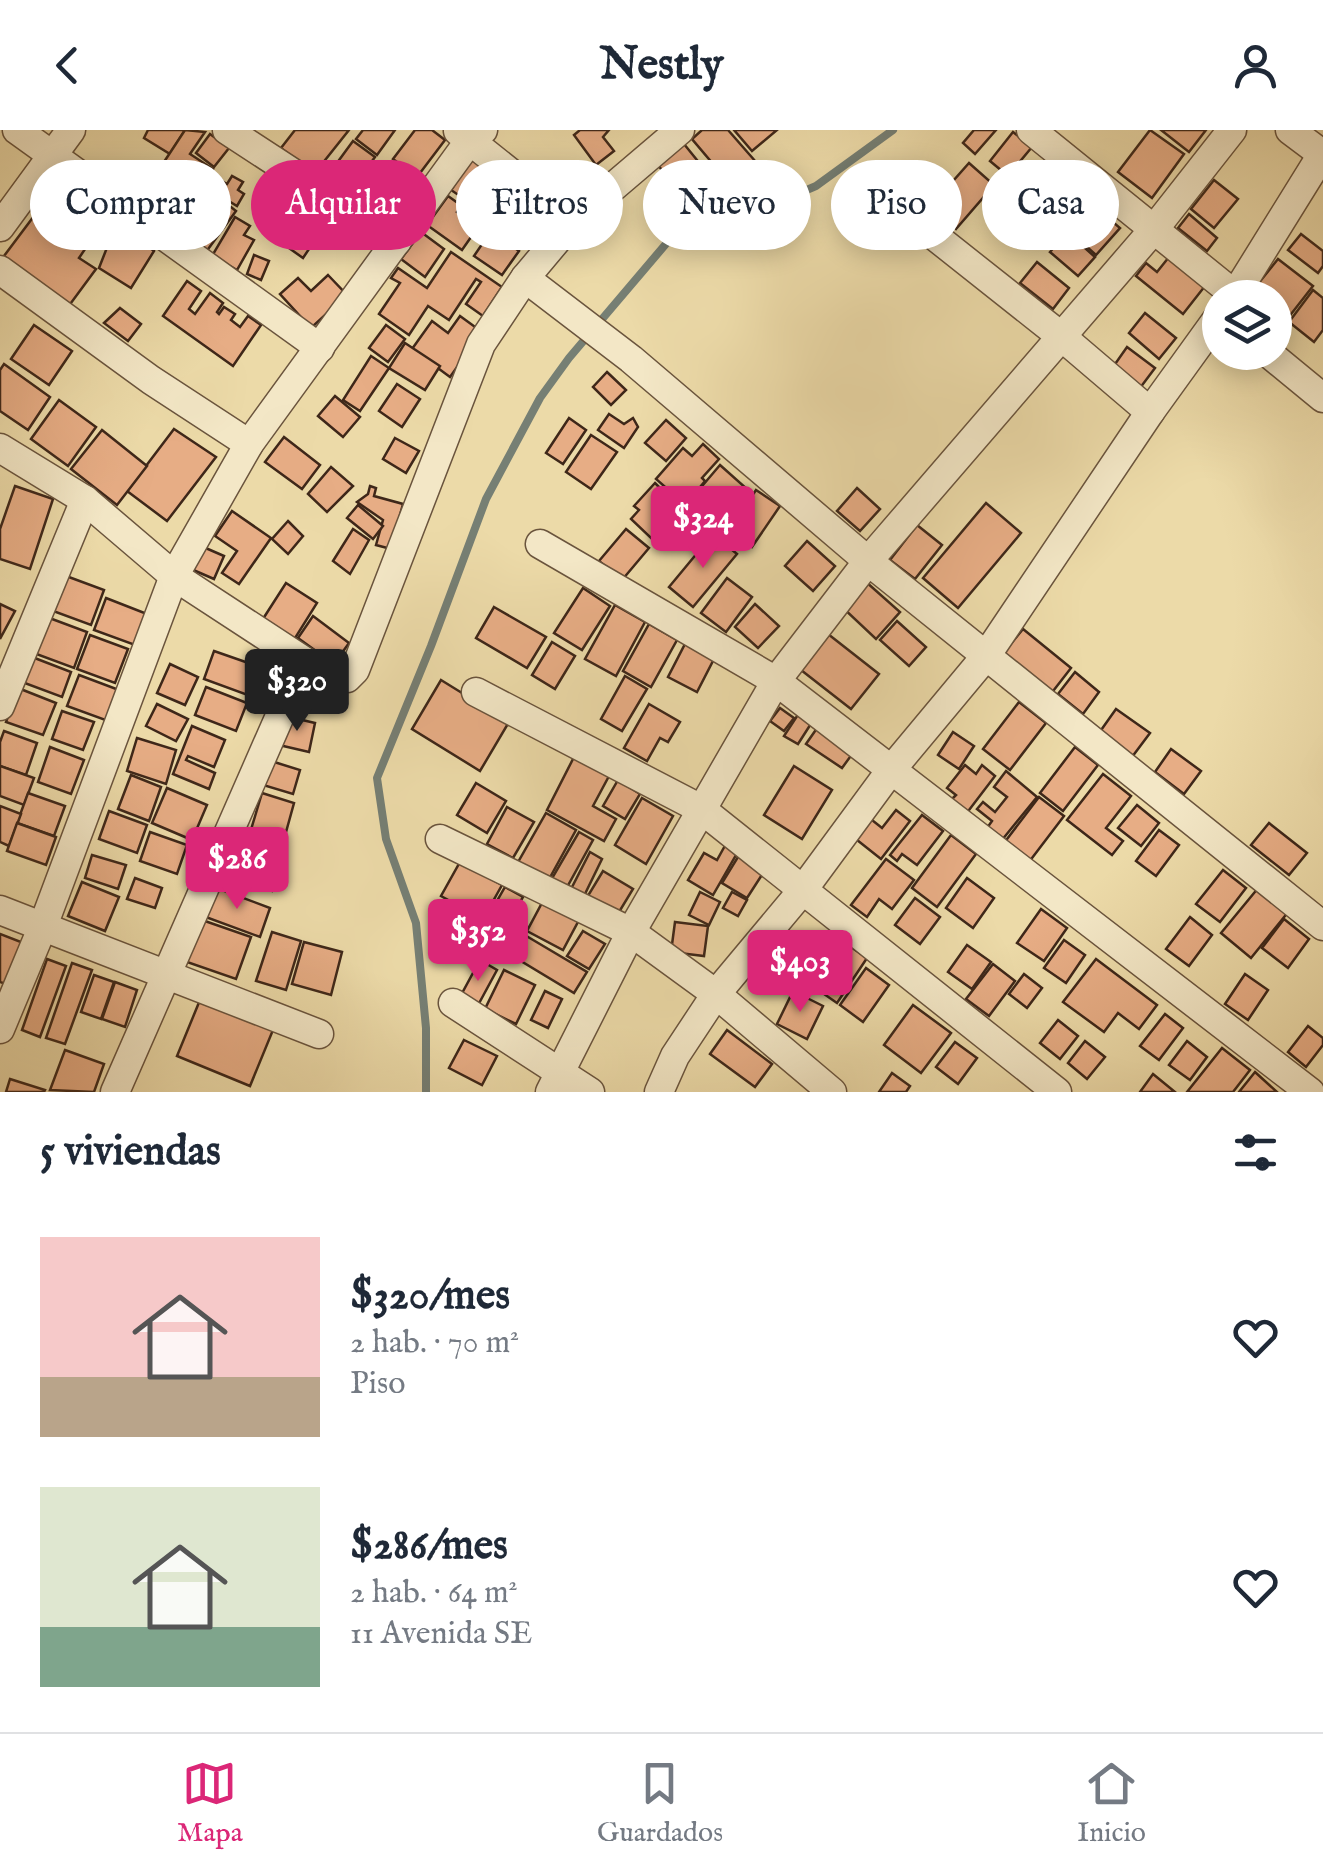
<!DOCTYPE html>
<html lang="es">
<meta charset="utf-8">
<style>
:root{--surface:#fff;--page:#f2f2f3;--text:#1f2937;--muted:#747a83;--line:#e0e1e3;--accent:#db2777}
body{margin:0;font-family:"IM FELL English",serif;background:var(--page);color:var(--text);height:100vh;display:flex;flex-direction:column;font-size:38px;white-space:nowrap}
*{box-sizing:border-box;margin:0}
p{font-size:32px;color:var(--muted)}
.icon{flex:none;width:55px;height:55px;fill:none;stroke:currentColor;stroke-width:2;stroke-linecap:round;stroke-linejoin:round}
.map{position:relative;height:962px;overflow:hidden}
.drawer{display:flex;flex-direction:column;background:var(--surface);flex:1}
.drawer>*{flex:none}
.top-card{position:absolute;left:30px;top:30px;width:1265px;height:90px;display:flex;gap:20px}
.controls{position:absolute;left:1202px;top:150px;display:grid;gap:20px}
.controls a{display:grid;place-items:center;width:90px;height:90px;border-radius:50%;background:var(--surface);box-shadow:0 5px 25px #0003;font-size:50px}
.price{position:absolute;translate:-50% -85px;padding:0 22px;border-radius:10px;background:var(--accent);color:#fff;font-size:32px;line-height:65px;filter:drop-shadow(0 2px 5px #0008)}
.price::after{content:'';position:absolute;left:50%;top:60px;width:30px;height:22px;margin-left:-15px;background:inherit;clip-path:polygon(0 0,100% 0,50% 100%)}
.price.current{background:#222;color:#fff}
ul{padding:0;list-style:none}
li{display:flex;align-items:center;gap:30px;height:250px;padding:0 40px}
li span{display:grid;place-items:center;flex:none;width:280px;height:200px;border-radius:0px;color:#555}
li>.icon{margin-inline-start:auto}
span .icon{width:120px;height:120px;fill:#fffc;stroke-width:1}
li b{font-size:42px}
h2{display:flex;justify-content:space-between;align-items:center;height:120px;padding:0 40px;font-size:42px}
.pill{padding:0 35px;border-radius:45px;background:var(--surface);box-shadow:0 5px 25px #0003;font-size:35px;line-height:90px}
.pill.current{background:var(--accent);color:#fff}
header{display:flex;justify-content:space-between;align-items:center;height:130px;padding:0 40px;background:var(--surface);font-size:45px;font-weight:800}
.tabs{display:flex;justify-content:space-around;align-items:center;height:140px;border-top:2px solid var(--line);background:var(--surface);font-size:28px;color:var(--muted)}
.tabs a{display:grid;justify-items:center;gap:5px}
.tabs .current{color:var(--accent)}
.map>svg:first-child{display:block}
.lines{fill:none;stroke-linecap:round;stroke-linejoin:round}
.stream{stroke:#767f74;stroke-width:8}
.building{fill:#e7ad85;stroke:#3e2719;stroke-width:2.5}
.minor-casing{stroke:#6a543d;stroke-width:31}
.minor{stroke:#f3e7c6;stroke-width:28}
</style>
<header><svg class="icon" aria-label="back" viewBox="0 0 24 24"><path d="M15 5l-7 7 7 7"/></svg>Nestly<svg class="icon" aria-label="person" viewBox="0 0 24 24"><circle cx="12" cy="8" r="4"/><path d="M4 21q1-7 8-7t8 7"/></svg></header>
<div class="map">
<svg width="1323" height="962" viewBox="0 0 1323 962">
<rect width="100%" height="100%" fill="#ecdaa8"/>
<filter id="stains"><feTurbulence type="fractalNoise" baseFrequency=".002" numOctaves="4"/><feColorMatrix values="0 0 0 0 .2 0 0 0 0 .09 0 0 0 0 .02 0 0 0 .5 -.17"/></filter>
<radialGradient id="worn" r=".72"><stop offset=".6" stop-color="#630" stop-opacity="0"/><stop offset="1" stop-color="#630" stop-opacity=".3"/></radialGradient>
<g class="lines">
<!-- stream -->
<polyline class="stream" points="426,962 426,898 416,793 386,709 377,648 431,516 486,369 540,268 569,228 682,95 753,83 816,56 893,0"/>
</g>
<!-- building -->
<g class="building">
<polygon points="148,0 185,0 170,24 144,8"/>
<polygon points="185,0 205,2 190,24 213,39 199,60 162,35"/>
<polygon points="295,0 349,0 314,44 281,18"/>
<polygon points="363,0 395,0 377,25 356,9"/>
<polygon points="415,0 432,0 445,10 417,47 393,29"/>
<polygon points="580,0 609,0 603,7 614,21 596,35 574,5"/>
<polygon points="702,0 728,0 756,32 730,54 692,9"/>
<polygon points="734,0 777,0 752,21"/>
<polygon points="974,0 996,0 975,24 963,13"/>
<polygon points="1150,0 1184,24 1152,68 1118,42"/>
<polygon points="1161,0 1206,0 1189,22"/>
<polygon points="1013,2 1032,17 1008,46 990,31"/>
<polygon points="210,4 229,18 214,37 196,23"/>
<polygon points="353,11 375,27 356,53 334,37"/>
<polygon points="684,14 714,51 687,73 658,35"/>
<polygon points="472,28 498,45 485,64 484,78 491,83 484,93 462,76 463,68 451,60"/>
<polygon points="1068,32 1095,57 1075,80 1048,55"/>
<polygon points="969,33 994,55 956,99 931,76"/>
<polygon points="388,34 412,53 386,88 361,69"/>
<polygon points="210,44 227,54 232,46 243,52 238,60 244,64 237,76 222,67 215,79 196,67"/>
<polygon points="155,47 179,67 162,88 138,69"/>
<polygon points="61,50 108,85 79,128 96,139 68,177 4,126"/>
<polygon points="1214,50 1238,69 1214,98 1191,79"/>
<polygon points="1048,61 1077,84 1059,106 1031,83"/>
<polygon points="302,63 315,72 303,89 312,96 316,90 323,95 328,88 342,97 335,107 323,98 303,128 272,106"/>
<polygon points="508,65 535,83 515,112 489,94"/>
<polygon points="448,66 462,76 457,82 478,97 462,120 427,95"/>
<polygon points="185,67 210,86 222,70 236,81 206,122 166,92"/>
<polygon points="1093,75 1120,98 1096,125 1070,102"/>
<polygon points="1189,84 1217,108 1207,121 1178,98"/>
<polygon points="235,87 250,96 244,105 254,110 237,140 212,126"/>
<polygon points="117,92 154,121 131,158 99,138"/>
<polygon points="491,101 519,121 502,145 474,126"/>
<polygon points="421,102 444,119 425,147 401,129"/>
<polygon points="1067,102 1095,127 1078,146 1050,122"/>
<polygon points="1301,104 1323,121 1323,136 1318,143 1288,120"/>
<polygon points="451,122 502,157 483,186 466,174 481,152 476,149 449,190 428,176 409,205 379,184 400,153 391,148 398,138 427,158"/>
<polygon points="254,125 269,131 261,150 247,144"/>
<polygon points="1169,127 1205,156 1183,184 1136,146 1146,133 1157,142"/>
<polygon points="1278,129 1313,156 1288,188 1275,177 1275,168 1263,168 1253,160"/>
<polygon points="1037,132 1069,158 1053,179 1020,153"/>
<polygon points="328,145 347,165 311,198 280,164 298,148 311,161"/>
<polygon points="187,151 201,161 189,179 195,184 210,163 223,173 217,182 219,184 224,177 235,184 231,190 240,197 248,186 261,195 233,236 163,186"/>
<polygon points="1313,160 1323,168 1323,200 1314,212 1289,192"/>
<polygon points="120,178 141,194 128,211 104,193"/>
<polygon points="1145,183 1176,208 1159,229 1129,203"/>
<polygon points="460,186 482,202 450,247 412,219 432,191 448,203"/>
<polygon points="34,195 72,221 49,255 11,229"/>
<polygon points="386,195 405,209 388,232 369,218"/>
<polygon points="405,213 440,236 425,260 389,238"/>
<polygon points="1127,217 1155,238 1140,258 1113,237"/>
<polygon points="371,226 389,238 360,281 343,270"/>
<polygon points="4,234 50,267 28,300 0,281 0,240"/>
<polygon points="607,242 626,260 611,275 593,257"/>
<polygon points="397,254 420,269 402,297 379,281"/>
<polygon points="335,266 360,287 343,307 318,286"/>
<polygon points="59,270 96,297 68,336 31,309"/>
<polygon points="609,284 624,294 633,288 638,297 624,318 598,300"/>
<polygon points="569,288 586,300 563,334 546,323"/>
<polygon points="666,290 686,308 666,331 645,313"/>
<polygon points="174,299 216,327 167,391 127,361"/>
<polygon points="102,300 147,336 117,375 71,339"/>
<polygon points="591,305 617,322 591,359 566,342"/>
<polygon points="284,307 320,335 302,359 265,332"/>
<polygon points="395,308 419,321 406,343 383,329"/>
<polygon points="703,314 719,329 702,348 705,351 696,362 693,358 681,371 656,349 683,318 692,326"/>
<polygon points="720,335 747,359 713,398 686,375"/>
<polygon points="331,337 353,356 327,382 308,364"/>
<polygon points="655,353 666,364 657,374 670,386 651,408 631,389 639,380 634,376"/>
<polygon points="15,356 53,369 30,439 0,429 0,399"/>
<polygon points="370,356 376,358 374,366 403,374 391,419 376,415 383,390 357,372 368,364"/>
<polygon points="857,358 880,379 860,401 837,381"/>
<polygon points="756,360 780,376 752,417 729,400"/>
<polygon points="986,373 1021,403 958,478 923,448"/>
<polygon points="358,375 383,396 373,409 347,388"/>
<polygon points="232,381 271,408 239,454 222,443 237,421 215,406"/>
<polygon points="288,391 303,406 288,424 272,409"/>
<polygon points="917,395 942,415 915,449 890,430"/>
<polygon points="353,399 369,410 350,444 333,431"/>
<polygon points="626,399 649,418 622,450 599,431"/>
<polygon points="713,404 737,424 693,477 669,457"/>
<polygon points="807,411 835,436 813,461 785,436"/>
<polygon points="201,416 224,426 214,449 191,439"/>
<polygon points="58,443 104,460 91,495 45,478"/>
<polygon points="727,448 752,467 726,502 701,483"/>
<polygon points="865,451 900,482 876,509 842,477"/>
<polygon points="286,453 317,473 292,513 261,492"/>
<polygon points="583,458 610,476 582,520 554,503"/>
<polygon points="106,468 147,484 135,515 94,500"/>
<polygon points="0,474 15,481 0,509"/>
<polygon points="755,474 779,496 758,518 735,497"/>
<polygon points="615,475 645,492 616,546 585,529"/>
<polygon points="494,477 546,507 527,538 476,508"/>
<polygon points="44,486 87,502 74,538 31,522"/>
<polygon points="313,486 349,513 334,534 298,508"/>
<polygon points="897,491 926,517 909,536 880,510"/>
<polygon points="649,494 677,510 651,557 623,541"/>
<polygon points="1023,499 1071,538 1050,565 1001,526"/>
<polygon points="828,504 879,544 851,579 801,540"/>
<polygon points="90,505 128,519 115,553 77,539"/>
<polygon points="552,512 575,526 555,559 532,545"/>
<polygon points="686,512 715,527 697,562 668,547"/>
<polygon points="214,521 263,538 253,567 204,549"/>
<polygon points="32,527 71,542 62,567 22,552"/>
<polygon points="170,534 198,547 185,575 157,563"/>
<polygon points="1075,542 1099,562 1083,584 1058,564"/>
<polygon points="79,545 119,560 108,591 67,576"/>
<polygon points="625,546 647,559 622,601 601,589"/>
<polygon points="441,550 509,592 480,641 412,599"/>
<polygon points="206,557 247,573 236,601 195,585"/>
<polygon points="18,558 56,573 43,605 6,592"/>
<polygon points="1019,572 1046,593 1010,640 983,619"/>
<polygon points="157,574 188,589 176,611 146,596"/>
<polygon points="649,574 680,592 668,612 660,608 647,631 624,618"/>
<polygon points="780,578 794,588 784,601 770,591"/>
<polygon points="1116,579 1150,603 1132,627 1099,603"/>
<polygon points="801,580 814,589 798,614 784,606"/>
<polygon points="62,581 94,592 83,620 52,609"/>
<polygon points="285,586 315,593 309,622 279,615"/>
<polygon points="822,591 858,616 842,638 806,614"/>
<polygon points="192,596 225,610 214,637 188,626 186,630 215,643 209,659 173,644"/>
<polygon points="4,601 37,613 26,645 0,636 0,612"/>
<polygon points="953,602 974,616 959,639 938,625"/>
<polygon points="137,608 176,620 166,654 127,641"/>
<polygon points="50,617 84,630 71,664 38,652"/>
<polygon points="1075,617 1098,635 1063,681 1040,663"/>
<polygon points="1171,619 1201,641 1184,664 1155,642"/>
<polygon points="574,627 609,646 593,676 616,689 604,711 547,680"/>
<polygon points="271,631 300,640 293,664 263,655"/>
<polygon points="965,635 976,644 982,635 995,646 966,684 950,671 956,665 947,658"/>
<polygon points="0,636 34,648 24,675 0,666"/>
<polygon points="794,636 832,660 802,709 764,685"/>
<polygon points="1006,641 1037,667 1002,710 987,698 992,691 977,679 983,672 995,682 1007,667 994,657"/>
<polygon points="1103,644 1131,666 1106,698 1123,711 1112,725 1067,690"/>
<polygon points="131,645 161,657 149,691 118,679"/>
<polygon points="618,650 640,664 625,689 603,676"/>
<polygon points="476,653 506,671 487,703 457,685"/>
<polygon points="167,658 207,675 192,710 152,693"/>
<polygon points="28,663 65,676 54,706 17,693"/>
<polygon points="262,663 294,673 283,713 250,703"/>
<polygon points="1039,667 1064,686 1029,732 1004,713"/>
<polygon points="642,668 673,686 646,734 615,715"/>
<polygon points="1137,675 1159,693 1141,716 1118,698"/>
<polygon points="0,676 21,684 9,716 0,712"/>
<polygon points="507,677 534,692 513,728 487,714"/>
<polygon points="896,680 910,691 881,729 852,706 867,686 882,698"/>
<polygon points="109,681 147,695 137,723 99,709"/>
<polygon points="546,683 576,700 548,751 517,734"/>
<polygon points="922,685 943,701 917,735 902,724 897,731 890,725"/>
<polygon points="17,693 56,707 46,735 7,721"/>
<polygon points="1269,693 1307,723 1289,745 1251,715"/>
<polygon points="1159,700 1179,715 1156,746 1136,731"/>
<polygon points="150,702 187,715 177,744 140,731"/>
<polygon points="579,702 593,710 566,759 551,750"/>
<polygon points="951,705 976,724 937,777 912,758"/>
<polygon points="727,712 740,718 713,765 688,750 704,723 717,730"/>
<polygon points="234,713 283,731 272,761 223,743"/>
<polygon points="590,722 602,729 582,770 569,763"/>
<polygon points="741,722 767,737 747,768 722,753"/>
<polygon points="92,725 126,735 118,759 85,748"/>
<polygon points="886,729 914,750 892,779 879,769 867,787 851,775"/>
<polygon points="460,732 502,755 483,789 441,766"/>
<polygon points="1223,740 1246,758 1220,792 1196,774"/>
<polygon points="603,741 633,759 616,787 586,769"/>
<polygon points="135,748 162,758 155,778 127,769"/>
<polygon points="967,748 994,768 973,798 946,778"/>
<polygon points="82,752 119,767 105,801 68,786"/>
<polygon points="214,757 270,778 260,807 203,786"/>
<polygon points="505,757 523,767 512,786 522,792 508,816 498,810 495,816 477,806"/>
<polygon points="1259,757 1289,781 1251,828 1221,803"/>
<polygon points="700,762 720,772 709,795 689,785"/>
<polygon points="732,762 747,770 738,786 723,778"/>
<polygon points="915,768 940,787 920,814 895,795"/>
<polygon points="543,771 579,790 563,820 527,801"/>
<polygon points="1041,779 1067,798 1044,831 1017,813"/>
<polygon points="1190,787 1212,805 1189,836 1166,819"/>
<polygon points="1284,789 1309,809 1288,838 1262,818"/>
<polygon points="202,790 251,807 236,849 187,832"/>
<polygon points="675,792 708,796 704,826 671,822"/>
<polygon points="777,794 793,803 778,829 762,820"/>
<polygon points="583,801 605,814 589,839 567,826"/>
<polygon points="272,802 301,811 286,860 256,851"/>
<polygon points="0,804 26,814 11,856 0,852"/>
<polygon points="523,804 587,842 574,863 511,825"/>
<polygon points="832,804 867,828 837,873 801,848"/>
<polygon points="1064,810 1085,825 1066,853 1044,838"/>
<polygon points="304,812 342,822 331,865 292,854"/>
<polygon points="967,815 991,832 972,859 948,842"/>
<polygon points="47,829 66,836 40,907 22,900"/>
<polygon points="1096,829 1157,875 1139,899 1118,883 1104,902 1063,872"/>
<polygon points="480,830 497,840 477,877 460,867"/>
<polygon points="72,833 92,840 65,914 46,908"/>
<polygon points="993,834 1015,851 989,886 966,869"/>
<polygon points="866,838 889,855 863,892 840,875"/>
<polygon points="504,840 535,855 516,894 485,879"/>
<polygon points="1024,844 1042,858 1027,878 1009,864"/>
<polygon points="1245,844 1268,860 1248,890 1225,874"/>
<polygon points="94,845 114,852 101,889 81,882"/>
<polygon points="115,852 137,860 125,897 102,889"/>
<polygon points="545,861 562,869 548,898 531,890"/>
<polygon points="793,861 823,876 807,909 777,894"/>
<polygon points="200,870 273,900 250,956 177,926"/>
<polygon points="913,875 951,903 921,943 884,915"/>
<polygon points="1165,884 1183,898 1159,930 1140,916"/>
<polygon points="1058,890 1078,906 1060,929 1040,913"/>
<polygon points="1308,896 1323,908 1323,915 1306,937 1288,922"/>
<polygon points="727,900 772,934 755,957 710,924"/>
<polygon points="464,910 497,926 482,955 449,938"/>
<polygon points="1085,911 1105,927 1087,949 1068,933"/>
<polygon points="1187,911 1207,927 1190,950 1169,935"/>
<polygon points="955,912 977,928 958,954 936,937"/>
<polygon points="1222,918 1250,940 1233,962 1187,962"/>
<polygon points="65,920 104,934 94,962 50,960"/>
<polygon points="1255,942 1277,962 1239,962"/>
<polygon points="892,943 910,956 906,962 879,962"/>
<polygon points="1153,944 1175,962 1140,962"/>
<polygon points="10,949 45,960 44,962 6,962"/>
</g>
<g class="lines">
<defs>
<g id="minor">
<polyline points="17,0 320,218"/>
<polyline points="227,0 397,111"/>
<polyline points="1031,0 1235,165"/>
<polyline points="1290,0 1322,24"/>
<polyline points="458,1 572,92"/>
<polyline points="903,81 1062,207 1150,282"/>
<polyline points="0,97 71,0"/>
<polyline points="0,140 151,250 249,314"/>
<polyline points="525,148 631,229 868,431 1323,796"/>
<polyline points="1233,168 1323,23"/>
<polyline points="1267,222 1323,268"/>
<polyline points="0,318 85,370 174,446 304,531 334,546 347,548 355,540 481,214 525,148 572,92 680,0"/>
<polyline points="540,414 776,551 1310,962"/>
<polyline points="476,562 701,679 1057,962"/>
<polyline points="0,576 85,370"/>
<polyline points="440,709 631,802 716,864 832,962"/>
<polyline points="0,780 319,904"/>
<polyline points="453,873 590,962"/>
<polyline points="0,899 43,796 174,446 249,314 470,10 483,0"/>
<polyline points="115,962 304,531"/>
<polyline points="550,962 631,802 776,551 868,431 1155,98 1232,0"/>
<polyline points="659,962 675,926 716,864 802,761 891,640 986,526 1150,282 1220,185"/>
</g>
</defs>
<!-- minor casing -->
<use href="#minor" class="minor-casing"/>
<!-- minor -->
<use href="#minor" class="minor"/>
</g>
<rect width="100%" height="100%" filter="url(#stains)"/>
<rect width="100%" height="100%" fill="url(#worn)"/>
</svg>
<div class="controls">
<a><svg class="icon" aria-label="layers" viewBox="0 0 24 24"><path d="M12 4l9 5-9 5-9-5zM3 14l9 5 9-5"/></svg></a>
</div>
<b class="price" style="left:703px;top:441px">$324</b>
<b class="price current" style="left:297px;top:604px">$320</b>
<b class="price" style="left:237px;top:782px">$286</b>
<b class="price" style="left:478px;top:854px">$352</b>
<b class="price" style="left:800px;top:885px">$403</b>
<div class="top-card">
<a class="pill">Comprar</a>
<a class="pill current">Alquilar</a>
<a class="pill">Filtros</a>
<a class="pill">Nuevo</a>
<a class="pill">Piso</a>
<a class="pill">Casa</a>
</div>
</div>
<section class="drawer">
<h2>5 viviendas<svg class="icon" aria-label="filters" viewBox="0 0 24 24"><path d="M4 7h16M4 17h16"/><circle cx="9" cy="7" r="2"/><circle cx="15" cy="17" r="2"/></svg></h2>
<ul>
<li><span style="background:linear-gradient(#f6c9c9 70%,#b9a48a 0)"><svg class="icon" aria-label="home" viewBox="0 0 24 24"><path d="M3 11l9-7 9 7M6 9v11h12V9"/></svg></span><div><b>$320/mes</b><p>2 hab. · 70 m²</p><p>Piso</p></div><svg class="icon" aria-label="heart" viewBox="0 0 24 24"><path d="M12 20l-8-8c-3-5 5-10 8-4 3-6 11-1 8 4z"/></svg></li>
<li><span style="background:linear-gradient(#dfe7d0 70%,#7fa58c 0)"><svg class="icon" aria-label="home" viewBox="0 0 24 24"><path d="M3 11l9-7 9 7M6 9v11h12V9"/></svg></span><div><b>$286/mes</b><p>2 hab. · 64 m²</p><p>11 Avenida SE</p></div><svg class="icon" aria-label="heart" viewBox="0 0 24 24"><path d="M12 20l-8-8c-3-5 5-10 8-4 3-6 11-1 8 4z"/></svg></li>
</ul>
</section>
<nav class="tabs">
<a class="current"><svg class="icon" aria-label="map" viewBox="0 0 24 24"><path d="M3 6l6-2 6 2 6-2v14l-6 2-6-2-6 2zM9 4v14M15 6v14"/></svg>Mapa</a>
<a><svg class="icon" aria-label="saved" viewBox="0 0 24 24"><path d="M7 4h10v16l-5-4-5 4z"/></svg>Guardados</a>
<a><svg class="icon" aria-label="home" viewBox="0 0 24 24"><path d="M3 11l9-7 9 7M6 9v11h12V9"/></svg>Inicio</a>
</nav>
